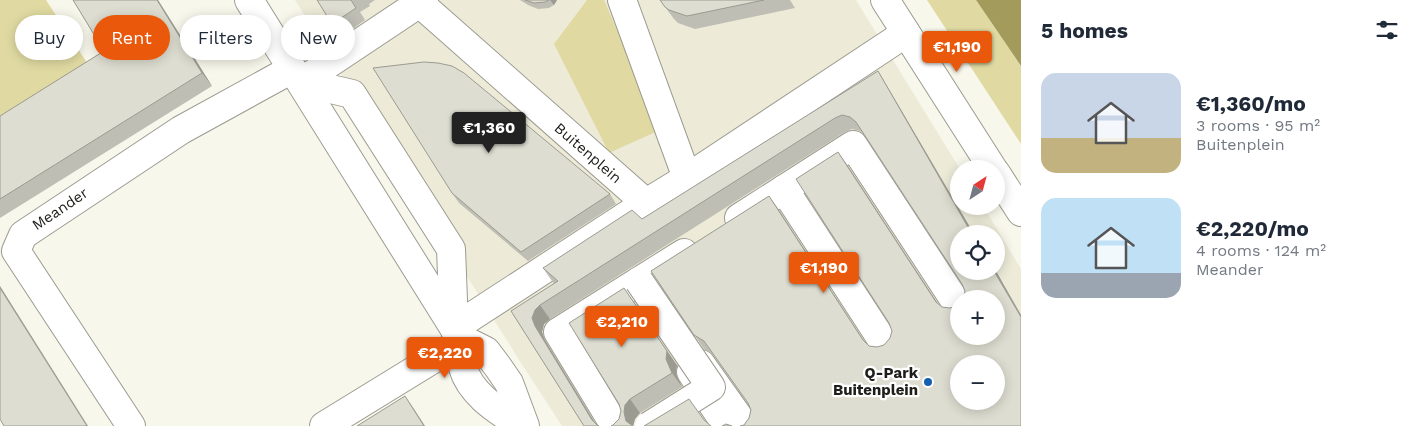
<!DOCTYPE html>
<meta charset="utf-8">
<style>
:root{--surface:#fff;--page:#f6f6f7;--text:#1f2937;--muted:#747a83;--accent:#ea580c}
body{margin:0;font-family:"Work Sans",sans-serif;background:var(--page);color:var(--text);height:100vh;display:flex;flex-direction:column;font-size:19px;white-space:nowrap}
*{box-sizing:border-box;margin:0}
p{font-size:16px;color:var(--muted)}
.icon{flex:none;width:28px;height:28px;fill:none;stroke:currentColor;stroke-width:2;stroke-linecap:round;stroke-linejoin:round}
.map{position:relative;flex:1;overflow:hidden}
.side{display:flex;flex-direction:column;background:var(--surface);width:400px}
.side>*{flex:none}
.hud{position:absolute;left:15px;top:15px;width:475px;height:45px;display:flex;gap:10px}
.needle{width:32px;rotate:36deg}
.controls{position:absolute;left:950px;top:160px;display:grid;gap:10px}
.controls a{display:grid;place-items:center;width:55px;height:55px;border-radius:50%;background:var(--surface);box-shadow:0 2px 12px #0003;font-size:25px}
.price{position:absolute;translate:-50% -42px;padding:0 11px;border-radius:5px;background:var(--accent);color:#fff;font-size:16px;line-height:32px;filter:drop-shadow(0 1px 2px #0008)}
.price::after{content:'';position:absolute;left:50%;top:30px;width:15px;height:11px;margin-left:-8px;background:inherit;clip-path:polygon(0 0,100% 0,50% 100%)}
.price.active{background:#222;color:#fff}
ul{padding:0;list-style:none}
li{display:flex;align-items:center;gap:15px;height:125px;padding:0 20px}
li span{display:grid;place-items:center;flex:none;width:140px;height:100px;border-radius:15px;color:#555}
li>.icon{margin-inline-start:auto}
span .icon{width:60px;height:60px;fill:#fffc;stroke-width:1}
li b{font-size:21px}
h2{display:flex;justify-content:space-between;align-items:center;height:60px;padding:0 20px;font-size:21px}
.pill{padding:0 18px;border-radius:22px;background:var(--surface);box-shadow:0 2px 12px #0003;font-size:18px;line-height:45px}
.pill.active{background:var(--accent);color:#fff}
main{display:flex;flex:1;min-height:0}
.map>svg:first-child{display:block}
.built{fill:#edebd8;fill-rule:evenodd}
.green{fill:#e0daa2}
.water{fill:#a29b5b}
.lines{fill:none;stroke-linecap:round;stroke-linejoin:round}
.minor-casing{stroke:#9c9b90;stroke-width:30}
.minor{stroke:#fff;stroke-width:28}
.minor-bridge-casing{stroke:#9c9b90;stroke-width:30;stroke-linecap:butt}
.minor-bridge{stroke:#fff;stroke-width:28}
.wall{fill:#bfbeb4}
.shaded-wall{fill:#9b9b92}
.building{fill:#deddd1;stroke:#9b9b92;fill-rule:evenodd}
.poi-dot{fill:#1260af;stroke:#fff;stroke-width:2}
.labels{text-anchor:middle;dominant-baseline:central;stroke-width:4.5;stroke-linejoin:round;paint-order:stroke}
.street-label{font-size:15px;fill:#1e1e1a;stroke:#fff}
.poi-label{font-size:15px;font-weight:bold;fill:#1e1e1a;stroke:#fff;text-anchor:end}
</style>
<main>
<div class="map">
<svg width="1021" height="426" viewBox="0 0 1021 426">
<rect width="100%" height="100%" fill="#f8f7eb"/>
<!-- built -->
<path class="built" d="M 295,0 L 856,0 L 960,169 L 959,206 L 983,206 L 1021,269 L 1021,426 L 562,426 L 519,360 ZM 959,234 L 996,234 L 996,271 L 959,271 ZM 959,299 L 996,299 L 996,336 L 959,336 ZM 959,364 L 996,364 L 996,401 L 959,401 Z"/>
<!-- green -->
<g class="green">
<polygon points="0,0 46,0 95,75 0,140"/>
<polygon points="587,0 604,0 660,130 609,153 554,44"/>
<polygon points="927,0 976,0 1021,66 1021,144"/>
</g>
<!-- water -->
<polygon class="water" points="976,0 1021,0 1021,66"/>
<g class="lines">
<defs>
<g id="minor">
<polyline points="249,0 454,328 464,340 486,351 498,367 509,383 525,426"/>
<polyline points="416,0 646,203"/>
<polyline points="622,0 687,178"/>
<polyline points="885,0 993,169"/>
<polyline points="301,82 352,94 451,249 454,326"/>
<polyline points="301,82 424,0"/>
<polyline points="996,173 1021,212"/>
<polyline points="784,189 886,346"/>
<polyline points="739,218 853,145 959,307"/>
<polyline points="454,328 646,203 687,178 906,33"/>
<path d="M 464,340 C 463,349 461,361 463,368 C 471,395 499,411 521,426"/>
<polyline points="701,364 745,426"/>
<polyline points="691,372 727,426"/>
<polyline points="131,426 16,251 23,235 181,130 292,69"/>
<polyline points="324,426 464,340"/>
<polyline points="615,426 558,332 684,253"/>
</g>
</defs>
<!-- minor casing -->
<use href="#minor" class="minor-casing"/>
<!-- minor -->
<use href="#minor" class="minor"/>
<defs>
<polyline id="minor-bridge" points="639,281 711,387 649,426"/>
</defs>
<!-- minor-bridge casing -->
<use href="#minor-bridge" class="minor-bridge-casing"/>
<!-- minor-bridge -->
<use href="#minor-bridge" class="minor-bridge"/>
</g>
<!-- wall -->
<g class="wall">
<polygon points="73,0 158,0 212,86 0,218 0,116 104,51"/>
<polygon points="317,0 375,0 369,4 370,6 360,12 365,20 341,37"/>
<polygon points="520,0 557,0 554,5 549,8 538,9 528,5"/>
<polygon points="660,0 790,0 795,8 695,29 678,23 674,19"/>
<polygon points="878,71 887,86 1021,315 1021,426 744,425 749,418 751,410 748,403 714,355 704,349 651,271 769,196 865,342 869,346 877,347 884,345 890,338 892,331 838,152 959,336 965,291 962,284 865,135 860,131 852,129 845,132 550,319 544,324 542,332 545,340 584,426 511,311 554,284 543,268 642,219"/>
<polygon points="452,193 610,194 616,204 528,261 459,203"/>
<polygon points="677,365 676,373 682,387 640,413 635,419 633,426 613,425 619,419 621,411 619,404"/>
</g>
<!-- shaded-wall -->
<g class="shaded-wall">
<polygon points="157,0 158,0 212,86 202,73"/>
<polygon points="550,0 557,0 554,5"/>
<polygon points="878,71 887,86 974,234 972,234"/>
<polygon points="838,152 848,166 946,316 936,302"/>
<polygon points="769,196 779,210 873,355 863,340"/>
<polygon points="994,271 996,271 1021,315 1021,317"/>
<polygon points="0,286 88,426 87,426 0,288"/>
<polygon points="624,288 677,365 676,373 682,387 672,373"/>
<polygon points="540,305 550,319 544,324 542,332 545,340 597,426 592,420 535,326 532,318 535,310"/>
<polygon points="405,396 414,409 425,426 424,426"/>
<polygon points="630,399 640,413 635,419 633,426 630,426 626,421 624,412 625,405"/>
</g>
<!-- building -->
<g class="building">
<polygon points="73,0 157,0 202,73 0,199 0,116 104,51"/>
<polygon points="317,0 351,0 356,8 332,24"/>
<polygon points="525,0 549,0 545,2 534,3"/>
<polygon points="660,0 764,0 687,16 669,10 665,7"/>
<polygon points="424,62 438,63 452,66 464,73 610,194 521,252 452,193 373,68"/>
<path d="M 878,71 L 972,234 L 959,234 L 959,271 L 994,271 L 1021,317 L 1021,426 L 740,426 L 744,425 L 749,418 L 751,410 L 748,403 L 704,341 L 694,335 L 651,271 L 769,196 L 863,340 L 869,346 L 877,347 L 884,345 L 890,338 L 892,331 L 889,323 L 796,179 L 838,152 L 936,302 L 942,307 L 950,308 L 957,306 L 959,304 L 959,336 L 996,336 L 996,299 L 963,299 L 965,291 L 962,284 L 856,122 L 850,117 L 842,115 L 835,118 L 540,305 L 535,310 L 532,318 L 535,326 L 592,420 L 598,426 L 599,426 L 584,426 L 511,311 L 558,281 L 543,268 L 632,210 L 642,219 ZM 959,364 L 996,364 L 996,401 L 959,401 Z"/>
<polygon points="0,288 87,426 4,426 0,419"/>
<polygon points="624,288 667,351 666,359 672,373 630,399 625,405 624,412 626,421 633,426 611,426 613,425 619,419 621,411 619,404 569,323"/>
<polygon points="405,396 424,426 357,426"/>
<polygon points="689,399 704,420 711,426 644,426"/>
<polygon points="726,424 732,426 722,426"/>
</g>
<!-- markers -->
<circle class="poi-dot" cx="928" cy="382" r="5"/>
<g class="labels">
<!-- street labels -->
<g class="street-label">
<text transform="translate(588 153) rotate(41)">Buitenplein</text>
<text transform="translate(60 209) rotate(-34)">Meander</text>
</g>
<!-- poi labels -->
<g class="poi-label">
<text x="918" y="373">Q-Park<tspan x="918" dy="17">Buitenplein</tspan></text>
</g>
</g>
</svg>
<div class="controls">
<a><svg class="needle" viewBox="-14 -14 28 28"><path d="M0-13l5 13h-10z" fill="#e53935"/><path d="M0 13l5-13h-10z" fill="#747a83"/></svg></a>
<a><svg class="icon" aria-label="locate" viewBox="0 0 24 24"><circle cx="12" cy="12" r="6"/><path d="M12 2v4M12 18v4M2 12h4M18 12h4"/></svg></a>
<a>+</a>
<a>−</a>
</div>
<b class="price" style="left:957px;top:73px">€1,190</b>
<b class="price active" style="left:489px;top:154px">€1,360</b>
<b class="price" style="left:824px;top:294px">€1,190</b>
<b class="price" style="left:622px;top:348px">€2,210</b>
<b class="price" style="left:445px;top:379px">€2,220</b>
<div class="hud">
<a class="pill">Buy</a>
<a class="pill active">Rent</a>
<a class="pill">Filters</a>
<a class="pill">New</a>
</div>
</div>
<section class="side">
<h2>5 homes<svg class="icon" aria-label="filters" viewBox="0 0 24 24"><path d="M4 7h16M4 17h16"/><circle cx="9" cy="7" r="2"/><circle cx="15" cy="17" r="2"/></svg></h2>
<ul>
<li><span style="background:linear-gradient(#c9d6e8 65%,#c2b280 0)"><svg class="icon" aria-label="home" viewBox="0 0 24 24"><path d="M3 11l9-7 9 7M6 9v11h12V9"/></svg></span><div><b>€1,360/mo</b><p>3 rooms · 95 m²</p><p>Buitenplein</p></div></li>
<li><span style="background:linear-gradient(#bfe0f5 75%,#9aa5b1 0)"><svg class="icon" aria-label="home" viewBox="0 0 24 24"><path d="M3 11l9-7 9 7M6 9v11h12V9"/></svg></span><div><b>€2,220/mo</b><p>4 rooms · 124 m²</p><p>Meander</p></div></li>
</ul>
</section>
</main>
